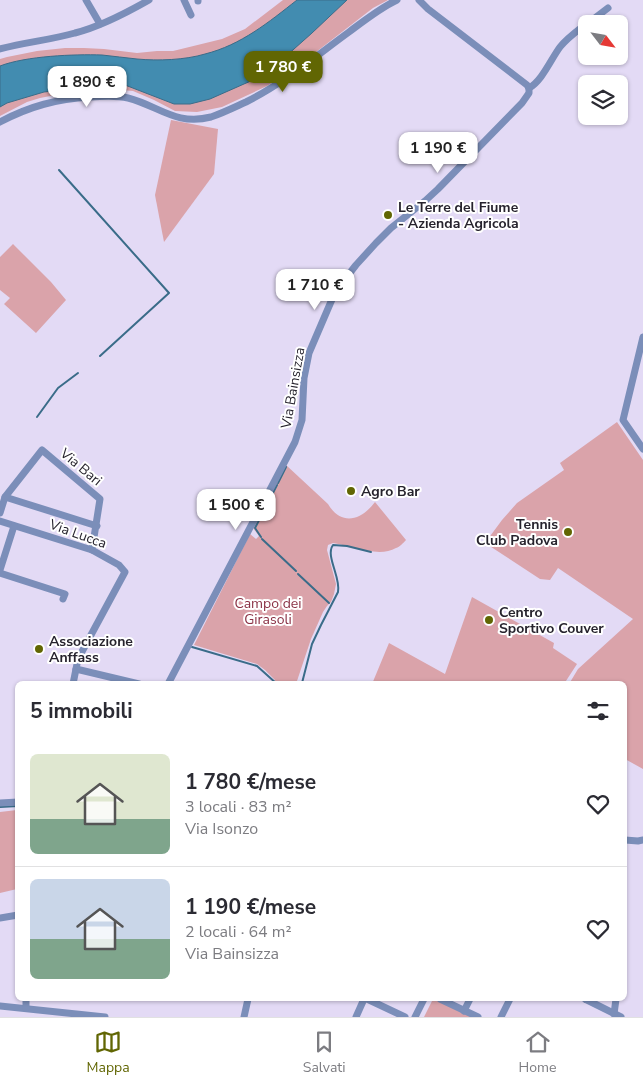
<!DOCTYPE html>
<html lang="it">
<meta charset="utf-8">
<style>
:root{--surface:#fff;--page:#f7f7f7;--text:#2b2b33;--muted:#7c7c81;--line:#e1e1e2;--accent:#616603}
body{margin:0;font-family:"Nunito Sans",sans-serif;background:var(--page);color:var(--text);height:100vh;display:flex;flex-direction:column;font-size:19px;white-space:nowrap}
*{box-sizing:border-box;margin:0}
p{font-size:16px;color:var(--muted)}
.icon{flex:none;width:28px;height:28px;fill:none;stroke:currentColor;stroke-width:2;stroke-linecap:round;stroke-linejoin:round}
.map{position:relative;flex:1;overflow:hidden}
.panel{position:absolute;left:15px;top:681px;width:612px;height:320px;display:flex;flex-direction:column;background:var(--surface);border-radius:8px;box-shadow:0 1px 4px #0004}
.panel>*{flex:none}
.needle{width:32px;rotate:121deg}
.fabs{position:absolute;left:578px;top:15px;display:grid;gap:10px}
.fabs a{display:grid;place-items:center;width:50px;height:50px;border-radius:8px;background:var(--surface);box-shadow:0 1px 4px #0004;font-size:25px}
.price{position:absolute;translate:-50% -42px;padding:0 11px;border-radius:10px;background:#fff;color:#222;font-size:16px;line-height:32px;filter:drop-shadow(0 1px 2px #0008)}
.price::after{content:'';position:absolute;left:50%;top:30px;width:15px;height:11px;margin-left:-8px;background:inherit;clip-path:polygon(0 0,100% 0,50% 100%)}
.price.on{background:var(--accent);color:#fff}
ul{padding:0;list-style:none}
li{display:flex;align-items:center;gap:15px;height:125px;padding:0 15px}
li+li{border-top:1px solid var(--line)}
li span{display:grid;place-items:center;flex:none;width:140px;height:100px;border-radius:8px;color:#555}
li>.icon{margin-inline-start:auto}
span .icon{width:60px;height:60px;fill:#fffc;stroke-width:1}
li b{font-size:21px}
h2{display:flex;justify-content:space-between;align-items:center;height:60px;padding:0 15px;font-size:21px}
.dock{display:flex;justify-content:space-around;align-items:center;height:70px;border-top:1px solid var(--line);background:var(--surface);font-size:14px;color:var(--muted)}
.dock a{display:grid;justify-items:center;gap:2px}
.dock .on{color:var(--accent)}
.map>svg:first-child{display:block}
.green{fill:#daa3aa}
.water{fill:#428cb0;stroke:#3a6c89}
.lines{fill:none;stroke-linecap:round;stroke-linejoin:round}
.stream{stroke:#3a6c89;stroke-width:2}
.minor{stroke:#7b8eb9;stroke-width:7}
.poi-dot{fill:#616603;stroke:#fff;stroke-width:2}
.labels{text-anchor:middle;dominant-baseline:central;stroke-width:4;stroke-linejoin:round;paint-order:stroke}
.poi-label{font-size:14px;font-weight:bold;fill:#26232d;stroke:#fff;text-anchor:start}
.street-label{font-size:14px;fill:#26232d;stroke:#fff}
.park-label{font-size:14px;fill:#8a3145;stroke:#fff}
</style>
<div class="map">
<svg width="643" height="1017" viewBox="0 0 643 1017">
<rect width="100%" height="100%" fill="#e3daf5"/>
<!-- green -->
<g class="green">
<polygon points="283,0 388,0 373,8 307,59 267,86 222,107 197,112 175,111 154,100 133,91 111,89 71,92 40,98 27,102 0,116 0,59 7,57 37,51 65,48 84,48 104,49 137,53 157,51 173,51 222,39 245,29"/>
<polygon points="171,120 218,129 214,174 164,242 155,195"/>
<polygon points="13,244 51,282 66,300 36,333 4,304 10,298 0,290 0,257"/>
<polygon points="617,422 643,460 643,769 625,759 625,684 569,684 578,669 633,619 558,568 550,580 540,579 485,543 502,520 517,503 564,470 560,463"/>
<path d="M 286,465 L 328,504 C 341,526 361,521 375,502 L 406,540 C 403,543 400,547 396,548 C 379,558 352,546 333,543 L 328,545 L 327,550 L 336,584 L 334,594 L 331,602 L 327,606 L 323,612 L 311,639 L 296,684 L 274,684 L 275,680 L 265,670 L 257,664 L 194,645 L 250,534 L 256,539 L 259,536 L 253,528 Z"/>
<polygon points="472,597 554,643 553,648 577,664 564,684 372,684 389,643 445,674"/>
<polygon points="17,810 17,889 0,893 0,812"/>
<polygon points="433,999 434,999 472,1017 424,1017"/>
</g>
<!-- water -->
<path class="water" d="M 297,0 L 347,0 L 312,33 L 285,57 L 253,80 L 210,99 L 190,104 L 174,104 L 125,85 L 95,86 L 44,92 L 7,103 L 0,107 L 0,66 C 26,56 74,54 102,55 C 114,56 125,58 137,59 C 158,61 185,60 205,54 C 241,45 269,22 297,0 Z"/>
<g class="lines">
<!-- stream -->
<g class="stream">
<polyline points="59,170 169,293 100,356"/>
<polyline points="37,417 58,388 78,373"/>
<polyline points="278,483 286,467"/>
<polyline points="261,537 255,528 277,485"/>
<polyline points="262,539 296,571"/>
<polyline points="298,574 329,603"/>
<polyline points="192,647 257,666 277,684"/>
<path d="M 302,683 L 312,644 L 321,625 L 338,592 C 341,577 325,556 333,545 L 347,546 L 371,552"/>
<polyline points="0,807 18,806"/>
</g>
<!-- minor -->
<g class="minor">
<polyline points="86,0 100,24"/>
<polyline points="184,0 191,15"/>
<polyline points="198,0 198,1"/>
<polyline points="419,0 428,9 527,85 529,88"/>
<polyline points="587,24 608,8"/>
<path d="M 0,49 C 25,42 51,40 75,33 C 99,27 128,12 149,0"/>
<path d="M 529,88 C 542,81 551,59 560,47 C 567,38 577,31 586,24"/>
<path d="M 0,122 C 30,106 57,99 90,97 C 103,96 116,95 128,98 C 159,106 176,126 211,117 C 223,113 235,107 246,102 C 284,83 316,56 349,32 C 365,20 380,8 397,0"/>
<polyline points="643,337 623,420 643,449"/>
<polyline points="5,497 97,526"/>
<polyline points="0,513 5,497 42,450 100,499 92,550"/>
<polyline points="0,521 92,550 119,565 125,572 78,659 73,684"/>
<polyline points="0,570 14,526"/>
<polyline points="0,573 65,594 63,599"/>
<polyline points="76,669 139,684"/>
<polyline points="168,684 295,442 302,420 304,378 309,353 333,297 338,288 356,265 376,243 391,228 425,201 438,189 522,103 529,93 529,88"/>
<polyline points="0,803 18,802"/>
<polyline points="625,840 638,841 643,840"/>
<polyline points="0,918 18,915"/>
<polyline points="367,999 405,1017"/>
<polyline points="440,999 478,1017"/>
<polyline points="585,999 621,1017"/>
<polyline points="0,1006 105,1017"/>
<polyline points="26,1008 26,999"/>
<polyline points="464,1011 470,999"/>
<polyline points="614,1014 616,999"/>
<polyline points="244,1017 248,999"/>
<polyline points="356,1017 364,999"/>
<polyline points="415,1017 424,999"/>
<polyline points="501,1017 510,999"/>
</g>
</g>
<!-- markers -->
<g class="poi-dot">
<circle cx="388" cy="215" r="5"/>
<circle cx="351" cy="491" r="5"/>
<circle cx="568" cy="532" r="5"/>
<circle cx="489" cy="620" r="5"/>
<circle cx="39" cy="649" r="5"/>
</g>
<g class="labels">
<!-- poi labels -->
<g class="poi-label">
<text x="398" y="207">Le Terre del Fiume<tspan x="398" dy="16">- Azienda Agricola</tspan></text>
<text x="361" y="491">Agro Bar</text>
<text x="558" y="524" text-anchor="end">Tennis<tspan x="558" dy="16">Club Padova</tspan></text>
<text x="499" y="612">Centro<tspan x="499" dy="16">Sportivo Couver</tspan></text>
<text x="49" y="641">Associazione<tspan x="49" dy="16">Anffass</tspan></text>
</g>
<!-- street labels -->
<g class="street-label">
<text transform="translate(293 388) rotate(-80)">Via Bainsizza</text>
<text transform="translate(81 467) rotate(40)">Via Bari</text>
<text transform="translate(78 534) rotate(20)">Via Lucca</text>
</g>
<!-- park labels -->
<g class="park-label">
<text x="268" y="603">Campo dei<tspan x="268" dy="16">Girasoli</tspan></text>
</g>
</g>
</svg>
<div class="fabs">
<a><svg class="needle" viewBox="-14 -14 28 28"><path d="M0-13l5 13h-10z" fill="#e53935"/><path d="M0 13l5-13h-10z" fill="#7c7c81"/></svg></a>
<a><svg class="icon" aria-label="layers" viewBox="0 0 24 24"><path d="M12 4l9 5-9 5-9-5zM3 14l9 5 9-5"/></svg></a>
</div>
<b class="price on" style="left:283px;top:93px">1 780 €</b>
<b class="price" style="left:87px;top:108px">1 890 €</b>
<b class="price" style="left:438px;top:174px">1 190 €</b>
<b class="price" style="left:315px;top:311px">1 710 €</b>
<b class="price" style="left:236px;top:531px">1 500 €</b>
<section class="panel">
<h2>5 immobili<svg class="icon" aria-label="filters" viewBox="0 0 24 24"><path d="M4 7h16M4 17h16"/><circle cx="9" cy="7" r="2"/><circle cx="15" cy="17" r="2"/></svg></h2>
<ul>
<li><span style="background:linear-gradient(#dfe7d0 65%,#7fa58c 0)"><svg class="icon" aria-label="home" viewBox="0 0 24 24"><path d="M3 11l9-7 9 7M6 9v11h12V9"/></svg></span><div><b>1 780 €/mese</b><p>3 locali · 83 m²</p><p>Via Isonzo</p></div><svg class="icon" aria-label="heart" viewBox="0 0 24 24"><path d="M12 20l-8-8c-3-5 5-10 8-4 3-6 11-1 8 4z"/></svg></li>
<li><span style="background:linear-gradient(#c9d6e8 60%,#7fa58c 0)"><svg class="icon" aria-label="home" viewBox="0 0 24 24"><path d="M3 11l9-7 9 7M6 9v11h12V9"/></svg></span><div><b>1 190 €/mese</b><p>2 locali · 64 m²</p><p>Via Bainsizza</p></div><svg class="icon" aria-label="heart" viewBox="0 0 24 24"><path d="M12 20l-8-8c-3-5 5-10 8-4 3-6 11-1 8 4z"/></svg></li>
</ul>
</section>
</div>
<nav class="dock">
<a class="on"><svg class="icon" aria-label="map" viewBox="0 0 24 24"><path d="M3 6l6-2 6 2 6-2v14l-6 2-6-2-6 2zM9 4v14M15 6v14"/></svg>Mappa</a>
<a><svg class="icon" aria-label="saved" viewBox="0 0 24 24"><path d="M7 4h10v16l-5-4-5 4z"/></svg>Salvati</a>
<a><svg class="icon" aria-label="home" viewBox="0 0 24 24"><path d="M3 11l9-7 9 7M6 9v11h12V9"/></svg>Home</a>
</nav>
